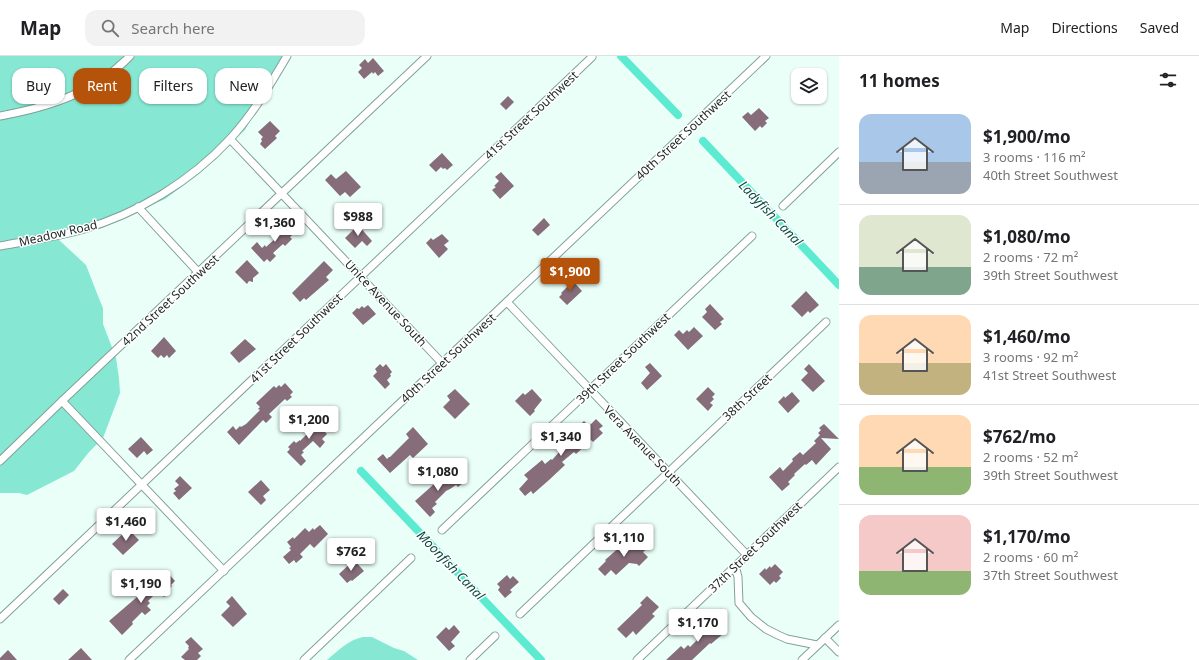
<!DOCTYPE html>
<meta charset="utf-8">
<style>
:root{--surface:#fff;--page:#f2f2f2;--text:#202124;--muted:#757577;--line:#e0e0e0;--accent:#b45309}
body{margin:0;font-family:"Noto Sans",sans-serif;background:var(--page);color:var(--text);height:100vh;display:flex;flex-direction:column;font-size:15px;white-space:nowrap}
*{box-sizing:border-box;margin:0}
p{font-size:13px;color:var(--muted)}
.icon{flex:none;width:22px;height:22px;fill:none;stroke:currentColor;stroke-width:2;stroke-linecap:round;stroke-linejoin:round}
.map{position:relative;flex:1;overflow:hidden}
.details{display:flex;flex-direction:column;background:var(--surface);width:360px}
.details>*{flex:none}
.guide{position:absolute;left:12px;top:12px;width:380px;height:36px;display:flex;gap:8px}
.controls{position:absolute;left:791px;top:12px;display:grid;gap:8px}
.controls a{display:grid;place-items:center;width:36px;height:36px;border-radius:8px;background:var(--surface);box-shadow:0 1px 3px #0004;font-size:20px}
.price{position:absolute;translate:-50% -34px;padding:0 9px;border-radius:4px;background:#fff;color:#222;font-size:13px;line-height:26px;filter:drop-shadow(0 1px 2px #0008)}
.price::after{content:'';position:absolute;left:50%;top:24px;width:12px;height:9px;margin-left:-6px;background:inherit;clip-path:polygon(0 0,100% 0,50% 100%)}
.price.on{background:var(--accent);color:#fff}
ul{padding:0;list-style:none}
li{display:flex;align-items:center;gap:12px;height:100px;padding:0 20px}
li+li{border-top:1px solid var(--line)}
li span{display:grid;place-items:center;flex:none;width:112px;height:80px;border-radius:12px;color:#555}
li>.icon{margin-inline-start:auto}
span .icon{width:48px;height:48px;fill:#fffc;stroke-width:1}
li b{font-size:17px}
h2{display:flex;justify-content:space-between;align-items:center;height:48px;padding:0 20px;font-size:17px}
.tag{padding:0 14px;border-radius:12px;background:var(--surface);box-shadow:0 1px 3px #0004;font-size:14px;line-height:36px}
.tag.on{background:var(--accent);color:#fff}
header{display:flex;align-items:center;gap:24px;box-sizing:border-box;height:56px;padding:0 20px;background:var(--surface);border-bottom:1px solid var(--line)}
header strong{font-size:19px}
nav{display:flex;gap:22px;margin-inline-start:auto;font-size:14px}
.search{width:280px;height:36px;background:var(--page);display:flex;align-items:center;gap:10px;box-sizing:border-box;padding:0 14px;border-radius:12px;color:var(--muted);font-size:15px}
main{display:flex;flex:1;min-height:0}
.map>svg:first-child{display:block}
.green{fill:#86e7d2}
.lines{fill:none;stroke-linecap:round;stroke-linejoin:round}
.canal{stroke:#5cebd0;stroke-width:8}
.building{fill:#866d79}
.minor-casing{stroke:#82a199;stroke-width:9}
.minor{stroke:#fff;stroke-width:7}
.labels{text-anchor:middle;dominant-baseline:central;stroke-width:3;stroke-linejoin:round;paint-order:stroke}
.street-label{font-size:12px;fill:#192623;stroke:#fff}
.water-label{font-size:13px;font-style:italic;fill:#094a3f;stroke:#fff}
</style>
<header>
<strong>Map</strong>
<div class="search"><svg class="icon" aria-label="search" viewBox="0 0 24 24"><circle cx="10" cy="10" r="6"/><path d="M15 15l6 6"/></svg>Search here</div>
<nav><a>Map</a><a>Directions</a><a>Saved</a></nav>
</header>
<main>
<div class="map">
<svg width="839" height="604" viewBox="0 0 839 604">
<rect width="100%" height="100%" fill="#ebfff9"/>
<!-- green -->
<g class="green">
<polygon points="0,0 286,0 245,74 199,118 165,143 124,161 58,183 86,209 98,240 103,252 103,268 116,302 119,322 120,337 103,382 89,396 74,415 27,439 19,437 0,437"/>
<path d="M 363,581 L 372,581 L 394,592 L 404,595 L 418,604 L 327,604 C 338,595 348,584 363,581 Z"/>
</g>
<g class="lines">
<!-- canal -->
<g class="canal">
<polyline points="621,0 678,59"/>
<polyline points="703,85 839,229"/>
<polyline points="361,415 541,604"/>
</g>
</g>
<!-- building -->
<g class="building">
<polygon points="373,2 384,15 378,20 375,16 373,18 372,16 364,23 358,16 362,12 359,9 365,3 368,7"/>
<polygon points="508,40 514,46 506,54 500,48"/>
<polygon points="759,52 769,62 765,65 767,67 762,72 760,70 755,75 742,61 748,56 751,59"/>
<polygon points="270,65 280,75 275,80 277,82 265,93 260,88 262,85 261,83 263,81 258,76"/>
<polygon points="442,97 453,109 447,114 445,112 443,113 441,111 436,116 429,109"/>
<polygon points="346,115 361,131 350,141 345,136 340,140 325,124 331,118 336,123"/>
<polygon points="501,116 514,130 500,143 492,134 496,131 494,130 499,125 495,121"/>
<polygon points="544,162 550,169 538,180 532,174"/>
<polygon points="288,167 295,176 290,181 292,183 285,190 283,188 273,197 276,200 270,206 267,203 264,206 251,192 257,186 262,192 265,189 266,191 277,181 272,176 277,171 279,173"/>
<polygon points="358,169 372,185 367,190 362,185 355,192 345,182"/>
<polygon points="442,178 449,185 444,189 448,193 439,202 426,187 431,182 433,184"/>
<polygon points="247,204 259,217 253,222 253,226 249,225 247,228 235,216"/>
<polygon points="324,205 333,214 326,221 329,224 306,244 304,242 300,246 292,237"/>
<polygon points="571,223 582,235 567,249 559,241 562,238 561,237 568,230 566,228"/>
<polygon points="806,235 819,249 810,257 808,255 802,261 791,250"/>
<polygon points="710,248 724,263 720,266 722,268 715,274 702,261 707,256 705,253"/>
<polygon points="368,249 376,258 363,269 352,257 357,252 359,253 362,250 364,252"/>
<polygon points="694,271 703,280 688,294 674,279 679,274 683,278 687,274 689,276"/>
<polygon points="164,281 176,295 169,302 167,299 164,302 161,299 158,302 151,295"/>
<polygon points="245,283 256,293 239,307 230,297"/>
<polygon points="650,307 662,320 647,334 641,327 650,317 645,311"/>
<polygon points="380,308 383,311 386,308 392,316 390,318 391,320 387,324 390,328 385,333 373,320 377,316 375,313"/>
<polygon points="809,308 825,325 813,336 801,324 808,317 804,313"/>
<polygon points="285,327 293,336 290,339 292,341 287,345 285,343 269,358 272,361 266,367 263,364 239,389 227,376 233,370 236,374 240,370 241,371 246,368 260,354 258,353 260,351 256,347 274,330 276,332 279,329 281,331"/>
<polygon points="708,331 715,338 712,341 714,343 710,347 713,349 708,355 696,343"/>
<polygon points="455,333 470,348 455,363 443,351 450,344 447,340"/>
<polygon points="532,333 542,344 534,354 535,355 530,360 515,345 523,337 525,339"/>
<polygon points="792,336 800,345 788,357 778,346 784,340 785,342"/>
<polygon points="313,362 318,367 322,364 329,372 325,376 327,378 322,383 325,386 320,392 313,385 302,395 304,396 301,399 306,405 301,410 287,396 290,393 288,391 294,385 296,387 300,384 300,385 309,376 303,370"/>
<polygon points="596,363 603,370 599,373 603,377 593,386 591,384 576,398 574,396 562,406 565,409 549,424 533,438 531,435 525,440 519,433 528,423 524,419 542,404 545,408 551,403 552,404 571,383 568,380 584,365 589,370"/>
<polygon points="824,368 839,383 821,382 831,393 816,409 812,404 806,409 805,408 794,418 795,419 788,426 790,428 782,435 769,421 780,411 783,415 793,405 792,403 800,396 803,399 816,387 814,385 820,379 818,377 821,374 819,372"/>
<polygon points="413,371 428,388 413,402 410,399 390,417 377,403 383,398 387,403 389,401 390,401 409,382 406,378"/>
<polygon points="141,381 153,394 147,399 144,395 137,402 128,393"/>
<polygon points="451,413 464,426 458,431 456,429 450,433 446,435 435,446 437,448 432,452 435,456 430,461 415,445"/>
<polygon points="180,420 192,432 179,444 173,437 176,435 174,433 179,429 175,425"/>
<polygon points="261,424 270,434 263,440 266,444 261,449 248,436"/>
<polygon points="320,469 328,478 314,492 310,488 300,498 303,501 296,507 294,504 289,508 283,501 291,494 289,492 291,491 287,486 293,481 294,483 305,472 309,476 313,472 314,474"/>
<polygon points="128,473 139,484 123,499 112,488"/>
<polygon points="637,483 647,493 643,496 648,501 639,510 637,508 629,507 616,519 611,514 605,520 598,513 606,505 605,504 622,489 625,491 630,486 631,487"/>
<polygon points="354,504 364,515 352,525 351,524 347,527 339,518"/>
<polygon points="775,508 783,516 779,520 781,522 776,527 774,525 770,529 759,518 765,512 766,514 770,510 771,512"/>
<polygon points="167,516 175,525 171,529 172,530 168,534 170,536 164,541 158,535 148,545 150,547 147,550 151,554 145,559 142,556 132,566 133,568 122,579 109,565 144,535 146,536"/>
<polygon points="507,519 510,523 513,520 519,526 510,534 512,536 505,542 498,534 500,531 497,528"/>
<polygon points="63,533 69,539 59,549 53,543"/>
<polygon points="232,540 247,558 233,571 221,559 230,550 226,546"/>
<polygon points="647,540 659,551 652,558 655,560 636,579 633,575 626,582 617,573 642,549 640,547"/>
<polygon points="712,565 724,577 711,588 710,587 692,604 666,604 681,590 684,593 688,589 690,591 701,580 696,574 702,569 705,572"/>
<polygon points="454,569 460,576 451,586 455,590 449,595 436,581 446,571 449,574"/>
<polygon points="191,581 203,593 198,597 201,600 197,604 185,604 181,601 189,593 188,592 189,590 185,586"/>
<polygon points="81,592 92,604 68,604"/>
<polygon points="8,594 17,604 0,604 0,602"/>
</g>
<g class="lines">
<defs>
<g id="minor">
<path d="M 0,60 C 49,51 94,37 130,0"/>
<polyline points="230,83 442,307"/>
<polyline points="783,150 839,96"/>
<polyline points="138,151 199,217"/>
<path d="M 0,190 C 27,185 55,181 81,174 C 137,158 190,126 230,83 C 253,58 270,29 287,0"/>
<polyline points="507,246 747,499"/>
<polyline points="62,345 224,515"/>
<polyline points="0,405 62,345 427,0"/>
<polyline points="442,474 752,180"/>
<polyline points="735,510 738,521 739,547 751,561 766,573 778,579 787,583 817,589"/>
<polyline points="520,558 826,266"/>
<polyline points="0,563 592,1"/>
<polyline points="825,582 839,596"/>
<polyline points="129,604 766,0"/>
<polyline points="304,604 411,502"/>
<polyline points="470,604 495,580"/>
<polyline points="637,604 839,411"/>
<polyline points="802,604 839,569"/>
</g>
</defs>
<!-- minor casing -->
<use href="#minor" class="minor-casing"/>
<!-- minor -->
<use href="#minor" class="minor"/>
</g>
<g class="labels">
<!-- street labels -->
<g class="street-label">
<text transform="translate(531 59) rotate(-43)">41st Street Southwest</text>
<text transform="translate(683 79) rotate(-43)">40th Street Southwest</text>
<text transform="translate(58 177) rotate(-13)">Meadow Road</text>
<text transform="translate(170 244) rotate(-43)">42nd Street Southwest</text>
<text transform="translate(386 247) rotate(47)">Unice Avenue South</text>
<text transform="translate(296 282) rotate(-44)">41st Street Southwest</text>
<text transform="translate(448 302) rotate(-43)">40th Street Southwest</text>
<text transform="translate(623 302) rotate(-44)">39th Street Southwest</text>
<text transform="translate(747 341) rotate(-43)">38th Street</text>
<text transform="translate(643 390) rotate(46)">Vera Avenue South</text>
<text transform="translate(755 491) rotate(-44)">37th Street Southwest</text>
</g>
<!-- water labels -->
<g class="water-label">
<text transform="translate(771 157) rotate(46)">Ladyfish Canal</text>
<text transform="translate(451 509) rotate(46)">Moonfish Canal</text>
</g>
</g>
</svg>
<div class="controls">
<a><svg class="icon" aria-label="layers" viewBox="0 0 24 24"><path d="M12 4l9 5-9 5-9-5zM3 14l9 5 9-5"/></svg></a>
</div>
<b class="price" style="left:358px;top:181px">$988</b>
<b class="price" style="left:275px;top:187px">$1,360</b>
<b class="price on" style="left:570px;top:236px">$1,900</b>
<b class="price" style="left:309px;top:384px">$1,200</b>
<b class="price" style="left:561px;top:401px">$1,340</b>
<b class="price" style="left:438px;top:436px">$1,080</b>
<b class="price" style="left:126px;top:486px">$1,460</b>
<b class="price" style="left:624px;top:502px">$1,110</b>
<b class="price" style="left:351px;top:516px">$762</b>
<b class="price" style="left:141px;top:548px">$1,190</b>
<b class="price" style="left:698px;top:587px">$1,170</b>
<div class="guide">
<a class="tag">Buy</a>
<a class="tag on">Rent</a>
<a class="tag">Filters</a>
<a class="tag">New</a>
</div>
</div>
<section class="details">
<h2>11 homes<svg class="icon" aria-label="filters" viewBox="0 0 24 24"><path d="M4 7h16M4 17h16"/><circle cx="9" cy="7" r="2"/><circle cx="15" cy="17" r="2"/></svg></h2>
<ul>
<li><span style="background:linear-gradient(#a9c7e8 60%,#9aa5b1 0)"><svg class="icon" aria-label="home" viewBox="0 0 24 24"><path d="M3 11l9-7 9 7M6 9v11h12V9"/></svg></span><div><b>$1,900/mo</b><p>3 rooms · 116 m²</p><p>40th Street Southwest</p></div></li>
<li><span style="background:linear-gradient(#dfe7d0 65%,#7fa58c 0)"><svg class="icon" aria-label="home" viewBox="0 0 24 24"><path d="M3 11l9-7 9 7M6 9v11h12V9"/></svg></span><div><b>$1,080/mo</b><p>2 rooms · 72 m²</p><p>39th Street Southwest</p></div></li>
<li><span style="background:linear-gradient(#ffd9b3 60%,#c2b280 0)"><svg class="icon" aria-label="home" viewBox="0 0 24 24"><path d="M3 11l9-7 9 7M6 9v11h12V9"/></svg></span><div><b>$1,460/mo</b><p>3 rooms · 92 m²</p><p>41st Street Southwest</p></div></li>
<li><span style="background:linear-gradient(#ffd9b3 65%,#8fb573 0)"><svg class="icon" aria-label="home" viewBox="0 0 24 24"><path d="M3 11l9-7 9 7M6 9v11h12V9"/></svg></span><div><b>$762/mo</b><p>2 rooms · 52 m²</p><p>39th Street Southwest</p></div></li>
<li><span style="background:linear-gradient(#f6c9c9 70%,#8fb573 0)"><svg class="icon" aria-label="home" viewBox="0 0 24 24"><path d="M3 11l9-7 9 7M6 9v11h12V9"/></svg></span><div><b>$1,170/mo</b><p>2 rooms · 60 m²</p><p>37th Street Southwest</p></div></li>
</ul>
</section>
</main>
